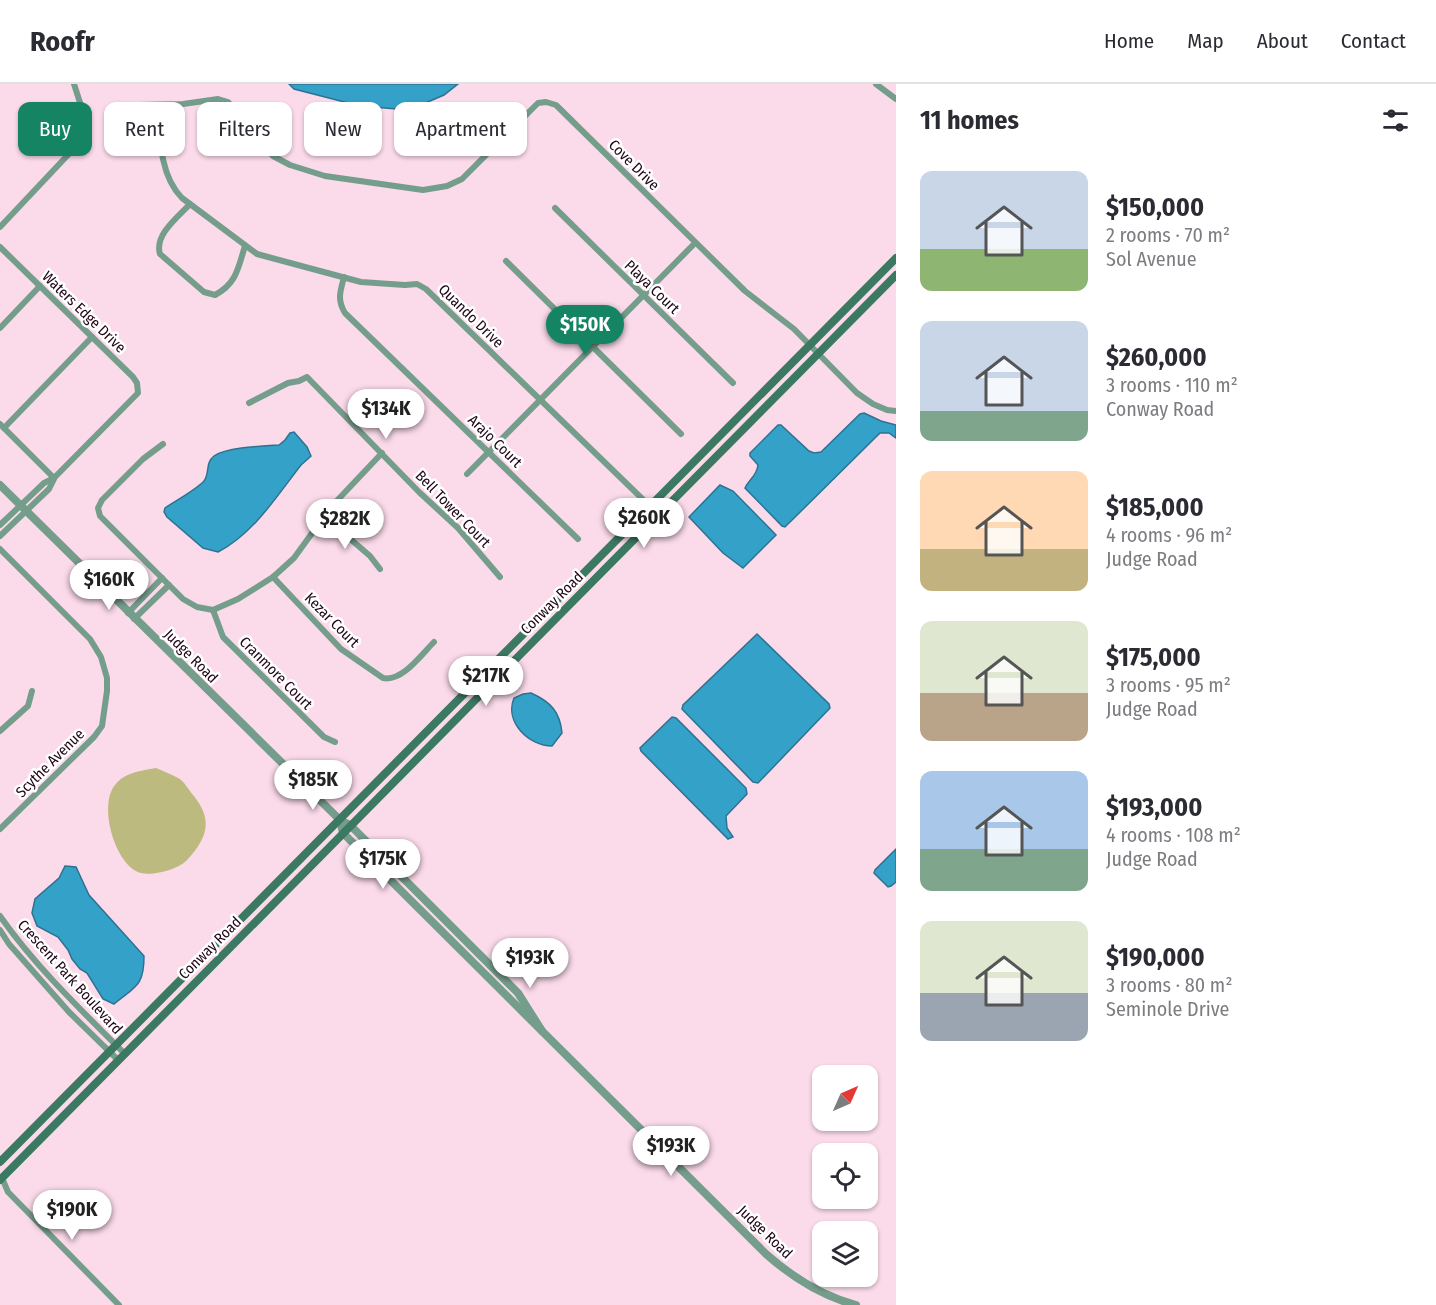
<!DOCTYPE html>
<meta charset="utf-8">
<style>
:root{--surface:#fff;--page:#f2f2f3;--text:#2b2b33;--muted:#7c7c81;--line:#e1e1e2;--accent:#158463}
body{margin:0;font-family:"Fira Sans Condensed",sans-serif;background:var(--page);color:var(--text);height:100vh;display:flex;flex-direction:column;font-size:22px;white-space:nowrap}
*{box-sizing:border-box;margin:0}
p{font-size:20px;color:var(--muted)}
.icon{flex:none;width:33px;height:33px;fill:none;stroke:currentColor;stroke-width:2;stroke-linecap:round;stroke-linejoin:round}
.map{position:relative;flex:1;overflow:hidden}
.details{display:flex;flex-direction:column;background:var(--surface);width:540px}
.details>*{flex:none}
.top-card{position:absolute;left:18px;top:18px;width:570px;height:54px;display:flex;gap:12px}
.needle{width:39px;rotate:45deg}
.buttons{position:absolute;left:812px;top:981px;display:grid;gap:12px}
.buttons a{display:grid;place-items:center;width:66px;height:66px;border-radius:12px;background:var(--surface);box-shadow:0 2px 4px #0004;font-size:30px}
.price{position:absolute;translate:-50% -51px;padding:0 14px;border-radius:21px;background:#fff;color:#222;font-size:20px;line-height:39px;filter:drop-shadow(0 2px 3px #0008)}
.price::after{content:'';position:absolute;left:50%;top:36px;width:18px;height:14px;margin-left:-9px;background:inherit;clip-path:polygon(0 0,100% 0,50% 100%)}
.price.on{background:var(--accent);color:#fff}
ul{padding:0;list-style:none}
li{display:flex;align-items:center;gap:18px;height:150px;padding:0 24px}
li span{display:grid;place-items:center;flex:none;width:168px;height:120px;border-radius:12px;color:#555}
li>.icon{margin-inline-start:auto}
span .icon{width:72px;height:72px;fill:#fffc;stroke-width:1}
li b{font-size:26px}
h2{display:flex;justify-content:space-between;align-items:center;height:72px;padding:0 24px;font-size:26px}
.tag{padding:0 21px;border-radius:12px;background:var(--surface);box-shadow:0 2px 4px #0004;font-size:21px;line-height:54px}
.tag.on{background:var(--accent);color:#fff}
header{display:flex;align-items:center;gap:36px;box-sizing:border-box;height:84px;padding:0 30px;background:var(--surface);border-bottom:2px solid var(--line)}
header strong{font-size:28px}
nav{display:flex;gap:33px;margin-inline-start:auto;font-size:21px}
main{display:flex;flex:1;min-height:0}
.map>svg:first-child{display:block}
.green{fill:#bcba7e}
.water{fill:#34a1c8;stroke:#2e7292;stroke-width:1.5}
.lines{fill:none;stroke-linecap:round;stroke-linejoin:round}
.minor{stroke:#759d8c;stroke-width:6}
.tertiary{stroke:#759d8c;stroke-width:8}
.secondary{stroke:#3b7962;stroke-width:8}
.labels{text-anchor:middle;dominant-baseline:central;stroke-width:5;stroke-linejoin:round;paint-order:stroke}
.street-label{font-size:15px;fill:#1f0515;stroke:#fff}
</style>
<header>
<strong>Roofr</strong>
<nav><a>Home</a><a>Map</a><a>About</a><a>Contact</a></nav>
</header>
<main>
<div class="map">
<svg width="896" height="1221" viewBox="0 0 896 1221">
<rect width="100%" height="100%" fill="#fbdaea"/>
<!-- green -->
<path class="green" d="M 156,684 C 163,687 171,690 178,694 C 184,697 188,705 193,711 C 213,735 208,753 188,775 C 180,785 154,792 141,789 C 115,782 98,721 115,701 C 125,688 141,687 156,684 Z"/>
<!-- water -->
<g class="water">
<polygon points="289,0 458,0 444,11 409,26 360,22 294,5"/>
<path d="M 864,329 L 881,337 L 896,341 L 896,354 L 889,349 L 880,349 L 785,443 L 782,442 L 745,404 C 749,395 757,392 758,381 L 750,372 L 750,369 L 778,341 L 781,341 L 809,367 L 814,369 L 821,368 L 860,330 Z"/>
<path d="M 294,348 L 307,363 L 311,372 L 301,381 C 276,413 254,449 218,468 L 203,464 L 167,433 L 164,428 L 165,424 C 175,417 196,406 204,397 C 210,389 205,379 214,372 C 227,363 263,362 279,361 L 285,356 L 290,349 Z"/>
<polygon points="720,401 733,407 776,451 743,484 723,469 689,433"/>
<polygon points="757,550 829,620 830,624 758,699 753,698 682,625 683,621"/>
<path d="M 531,609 C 551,618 560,628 562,649 L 552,662 C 529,662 504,638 514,614 L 523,610 Z"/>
<polygon points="672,633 676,634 746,704 747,710 726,732 727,744 733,753 728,755 641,667 640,664"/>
<polygon points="896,765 896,798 891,802 888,803 874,789 875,786"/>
<path d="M 65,782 L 76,783 L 89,811 L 144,872 C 144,902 136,902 114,920 L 103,915 L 87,889 L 80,885 L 72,875 L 68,866 L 58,853 L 37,842 L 32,829 L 35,815 L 59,794 Z"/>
</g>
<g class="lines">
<!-- minor -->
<g class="minor">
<polyline points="876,0 896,15"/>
<polyline points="139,21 183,20 218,15 228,18 237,27 253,52 273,72 290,81 325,92 423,106 447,102 462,95 538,19 546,18 556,21 745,207 794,245 857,309 873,320 887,326 896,327"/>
<path d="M 158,21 C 160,52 159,91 182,114 L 257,170 L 361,198 L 405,201 L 417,200 L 426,205 L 659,431"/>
<path d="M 190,120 C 178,133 154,151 160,170 L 204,208 L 215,211 C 237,199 238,184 245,162"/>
<polyline points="555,124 733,299"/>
<polyline points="0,143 82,56 84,31 74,0"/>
<polyline points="0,163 133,293 137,299 138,309 54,394 44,399 0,441"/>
<polyline points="506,177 681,350"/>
<path d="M 344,193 C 340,208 337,216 345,229 L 578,455"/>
<polyline points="0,244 40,202"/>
<polyline points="249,319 288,299 299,297 307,293 419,408 458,444 500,493"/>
<polyline points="0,340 54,394"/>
<polyline points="4,344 92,253"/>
<polyline points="163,360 143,375 102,416 98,424 100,432 183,515 197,523 213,526 238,515 273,493 294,474 331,423 382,369"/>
<polyline points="467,390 695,159"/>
<polyline points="325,433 370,472 380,485"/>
<polyline points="0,452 49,405 54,395"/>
<polyline points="0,465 90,555 101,573 107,594 107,607 102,642 94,653 0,745"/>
<path d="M 273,493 L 341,565 L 383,594 C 402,598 421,571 434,558"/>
<polyline points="213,526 223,553 324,653 335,658"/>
<polyline points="128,529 162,494"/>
<polyline points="134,535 169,501"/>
<polyline points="0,647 28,622 32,607"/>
<path d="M 0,832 C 35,882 81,926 125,970"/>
<polyline points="0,846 9,860 69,928 118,976"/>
<polyline points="2,1094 8,1108 119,1221"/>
</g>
<!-- tertiary -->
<g class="tertiary">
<polyline points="0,401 340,736 350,741 518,909 542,947"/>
<path d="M 340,736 L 343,749 L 766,1170 C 792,1193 822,1212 856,1221"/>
</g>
<!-- secondary -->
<g class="secondary">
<polyline points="0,1078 896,174"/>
<polyline points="0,1096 896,191"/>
</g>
</g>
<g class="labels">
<!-- street labels -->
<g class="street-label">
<text transform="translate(634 81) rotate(45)">Cove Drive</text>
<text transform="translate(652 203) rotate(44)">Playa Court</text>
<text transform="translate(84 228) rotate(44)">Waters Edge Drive</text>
<text transform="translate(471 232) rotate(44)">Quando Drive</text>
<text transform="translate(495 357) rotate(44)">Arajo Court</text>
<text transform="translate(453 425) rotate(46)">Bell Tower Court</text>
<text transform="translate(552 519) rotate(-45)">Conway Road</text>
<text transform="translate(332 536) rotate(45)">Kezar Court</text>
<text transform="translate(191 572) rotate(45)">Judge Road</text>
<text transform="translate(276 589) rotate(45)">Cranmore Court</text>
<text transform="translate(50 679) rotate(-45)">Scythe Avenue</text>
<text transform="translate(210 864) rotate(-45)">Conway Road</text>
<text transform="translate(70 893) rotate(48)">Crescent Park Boulevard</text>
<text transform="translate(765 1148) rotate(44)">Judge Road</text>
</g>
</g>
</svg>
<div class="buttons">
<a><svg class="needle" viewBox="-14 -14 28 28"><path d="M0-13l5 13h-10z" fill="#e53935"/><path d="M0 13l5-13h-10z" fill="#7c7c81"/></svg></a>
<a><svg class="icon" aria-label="locate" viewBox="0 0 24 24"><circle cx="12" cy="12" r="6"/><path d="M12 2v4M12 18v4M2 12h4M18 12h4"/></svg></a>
<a><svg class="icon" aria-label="layers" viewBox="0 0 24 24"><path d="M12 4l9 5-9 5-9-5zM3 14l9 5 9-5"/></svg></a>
</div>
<b class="price on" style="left:585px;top:272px">$150K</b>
<b class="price" style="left:386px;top:356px">$134K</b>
<b class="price" style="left:644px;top:465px">$260K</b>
<b class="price" style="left:345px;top:466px">$282K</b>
<b class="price" style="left:109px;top:527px">$160K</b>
<b class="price" style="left:486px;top:623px">$217K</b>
<b class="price" style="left:313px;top:727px">$185K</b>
<b class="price" style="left:383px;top:806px">$175K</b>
<b class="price" style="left:530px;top:905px">$193K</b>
<b class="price" style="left:671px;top:1093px">$193K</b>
<b class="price" style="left:72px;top:1157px">$190K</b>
<div class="top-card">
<a class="tag on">Buy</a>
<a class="tag">Rent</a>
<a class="tag">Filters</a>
<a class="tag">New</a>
<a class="tag">Apartment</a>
</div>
</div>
<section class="details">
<h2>11 homes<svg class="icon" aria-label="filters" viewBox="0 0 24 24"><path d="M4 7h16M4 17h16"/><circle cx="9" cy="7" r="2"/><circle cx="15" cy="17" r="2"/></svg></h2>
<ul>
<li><span style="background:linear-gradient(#c9d6e8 65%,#8fb573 0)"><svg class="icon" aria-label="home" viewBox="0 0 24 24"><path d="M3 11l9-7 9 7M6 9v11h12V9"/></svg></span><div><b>$150,000</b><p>2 rooms · 70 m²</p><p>Sol Avenue</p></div></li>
<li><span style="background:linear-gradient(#c9d6e8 75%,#7fa58c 0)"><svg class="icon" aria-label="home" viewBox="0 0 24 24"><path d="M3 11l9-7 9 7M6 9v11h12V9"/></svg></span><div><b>$260,000</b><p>3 rooms · 110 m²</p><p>Conway Road</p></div></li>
<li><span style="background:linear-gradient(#ffd9b3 65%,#c2b280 0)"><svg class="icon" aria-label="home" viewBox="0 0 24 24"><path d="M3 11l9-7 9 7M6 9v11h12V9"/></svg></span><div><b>$185,000</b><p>4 rooms · 96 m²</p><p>Judge Road</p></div></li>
<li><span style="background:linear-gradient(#dfe7d0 60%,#b9a48a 0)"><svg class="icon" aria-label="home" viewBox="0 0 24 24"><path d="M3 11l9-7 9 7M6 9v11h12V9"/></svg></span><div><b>$175,000</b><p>3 rooms · 95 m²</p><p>Judge Road</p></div></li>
<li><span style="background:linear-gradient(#a9c7e8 65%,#7fa58c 0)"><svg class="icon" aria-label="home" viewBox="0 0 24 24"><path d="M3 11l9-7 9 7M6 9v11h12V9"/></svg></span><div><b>$193,000</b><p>4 rooms · 108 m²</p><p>Judge Road</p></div></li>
<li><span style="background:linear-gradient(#dfe7d0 60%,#9aa5b1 0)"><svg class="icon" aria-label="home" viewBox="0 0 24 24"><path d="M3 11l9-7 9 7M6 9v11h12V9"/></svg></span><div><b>$190,000</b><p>3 rooms · 80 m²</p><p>Seminole Drive</p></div></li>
</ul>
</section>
</main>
